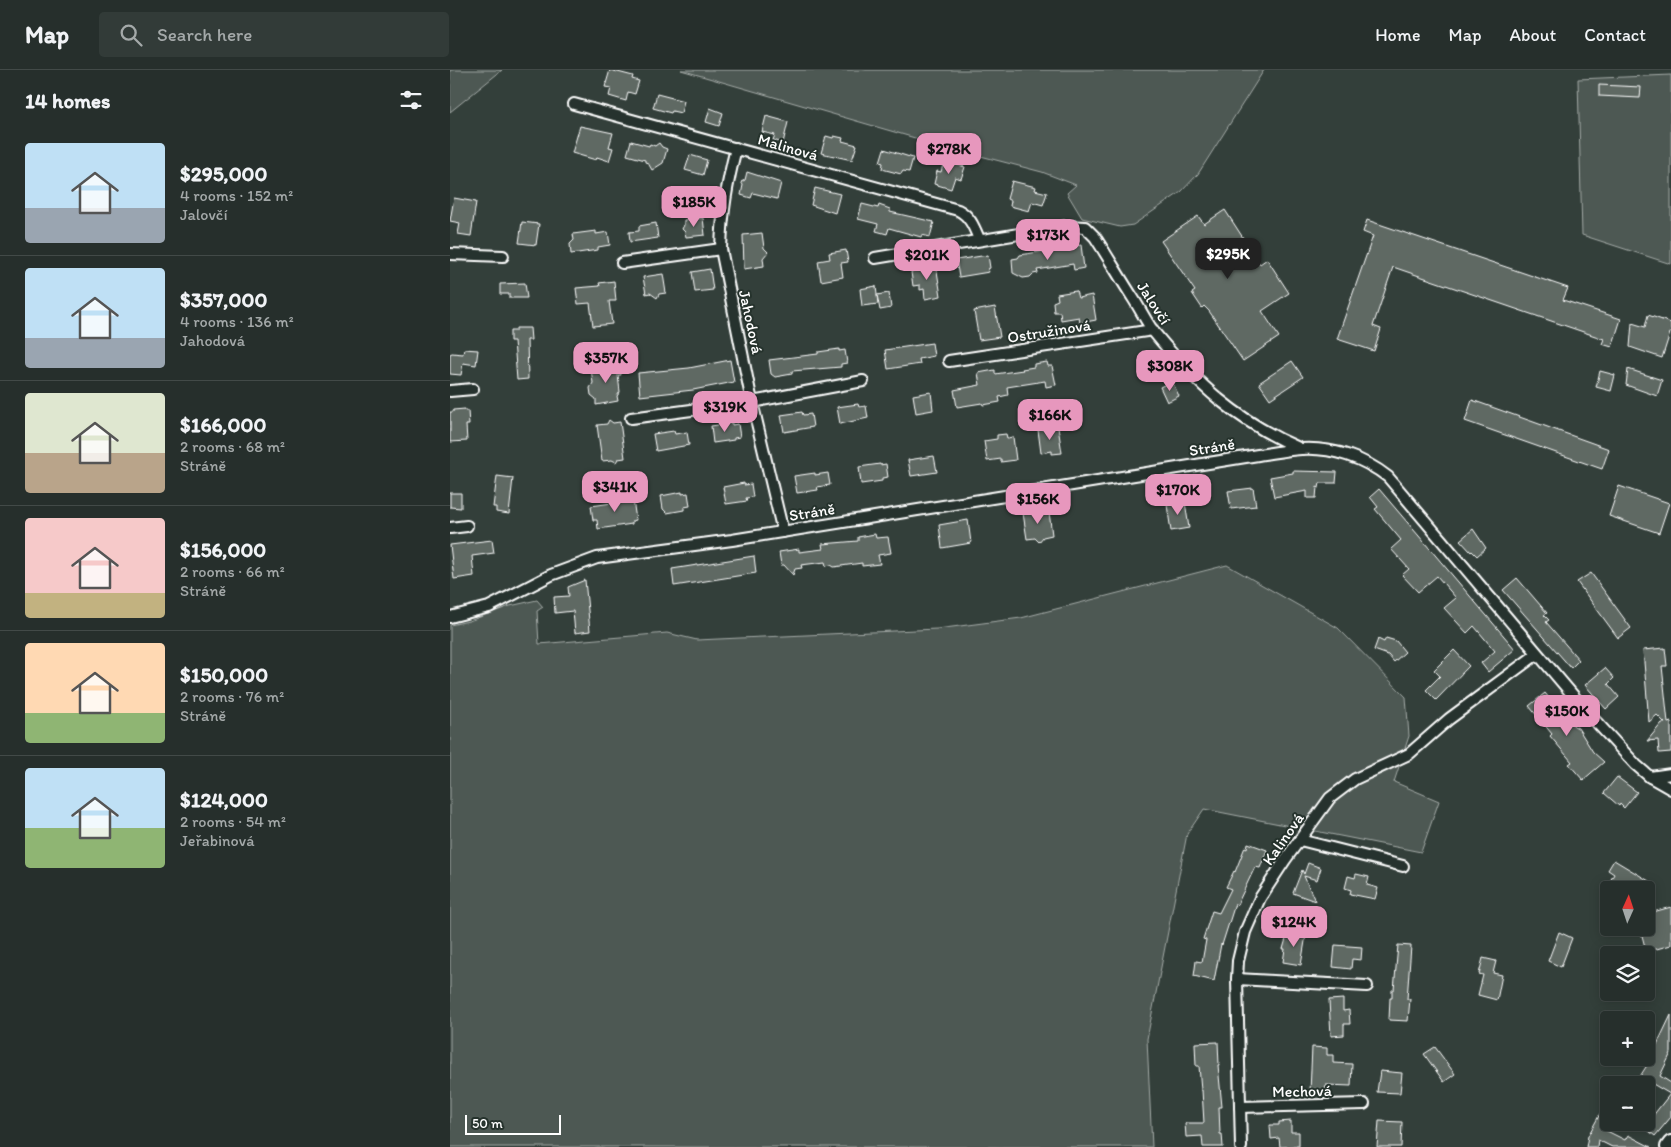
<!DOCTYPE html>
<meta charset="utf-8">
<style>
:root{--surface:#262f2c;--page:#323b38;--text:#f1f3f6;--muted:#a4a9a9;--line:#424a48;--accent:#e797bd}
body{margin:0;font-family:Itim,sans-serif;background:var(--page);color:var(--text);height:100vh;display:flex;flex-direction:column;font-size:19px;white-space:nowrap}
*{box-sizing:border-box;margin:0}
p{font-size:16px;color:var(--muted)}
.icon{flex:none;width:28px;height:28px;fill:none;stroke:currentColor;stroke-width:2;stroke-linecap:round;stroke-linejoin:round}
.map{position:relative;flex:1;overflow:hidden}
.panel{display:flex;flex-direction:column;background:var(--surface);width:450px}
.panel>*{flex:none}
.needle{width:32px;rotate:3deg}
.buttons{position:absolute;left:1150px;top:811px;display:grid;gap:10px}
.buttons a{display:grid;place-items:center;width:55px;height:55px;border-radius:5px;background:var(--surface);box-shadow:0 2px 12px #0003,0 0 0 1px var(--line);font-size:25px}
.scale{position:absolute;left:15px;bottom:12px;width:96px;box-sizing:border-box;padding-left:5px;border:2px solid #fff;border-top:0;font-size:14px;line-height:18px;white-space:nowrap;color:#fff;-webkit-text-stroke:4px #26332d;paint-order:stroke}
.price{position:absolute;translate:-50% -42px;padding:0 11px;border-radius:10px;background:var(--accent);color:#111;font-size:16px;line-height:32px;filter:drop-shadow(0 1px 2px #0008)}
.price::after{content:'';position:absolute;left:50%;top:30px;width:15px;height:11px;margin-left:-8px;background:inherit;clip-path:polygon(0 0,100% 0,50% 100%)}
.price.on{background:#222;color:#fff}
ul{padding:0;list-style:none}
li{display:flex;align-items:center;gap:15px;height:125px;padding:0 25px}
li+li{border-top:1px solid var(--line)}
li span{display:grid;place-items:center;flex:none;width:140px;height:100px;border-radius:5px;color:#555}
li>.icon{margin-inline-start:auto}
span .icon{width:60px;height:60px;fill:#fffc;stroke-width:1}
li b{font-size:21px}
h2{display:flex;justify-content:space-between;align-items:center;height:60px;padding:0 25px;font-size:21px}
header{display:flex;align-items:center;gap:30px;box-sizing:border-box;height:70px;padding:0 25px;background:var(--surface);border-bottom:1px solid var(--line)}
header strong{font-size:24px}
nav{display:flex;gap:28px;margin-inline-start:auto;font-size:18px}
.search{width:350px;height:45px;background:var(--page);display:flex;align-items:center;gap:12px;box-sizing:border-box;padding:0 18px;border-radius:5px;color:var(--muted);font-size:19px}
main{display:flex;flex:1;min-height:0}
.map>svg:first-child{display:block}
.green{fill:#4d5853;stroke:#a6aca9}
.building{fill:#5f6964;stroke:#fff}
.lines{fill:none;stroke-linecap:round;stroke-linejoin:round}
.street-casing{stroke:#fff;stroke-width:14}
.secondary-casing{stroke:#fff;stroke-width:18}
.street{stroke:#26332d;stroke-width:10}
.secondary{stroke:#26332d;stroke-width:14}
.labels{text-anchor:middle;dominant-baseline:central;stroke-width:4;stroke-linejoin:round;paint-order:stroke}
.street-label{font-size:16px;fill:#fff;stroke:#26332d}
</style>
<header>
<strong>Map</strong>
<div class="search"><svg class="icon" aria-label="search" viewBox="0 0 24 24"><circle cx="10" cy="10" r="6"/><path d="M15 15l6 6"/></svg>Search here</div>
<nav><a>Home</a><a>Map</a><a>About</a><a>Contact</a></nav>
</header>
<main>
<section class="panel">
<h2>14 homes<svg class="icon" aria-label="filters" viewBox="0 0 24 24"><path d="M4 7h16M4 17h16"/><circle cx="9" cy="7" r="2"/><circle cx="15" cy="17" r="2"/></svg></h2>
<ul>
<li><span style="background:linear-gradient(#bfe0f5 65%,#9aa5b1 0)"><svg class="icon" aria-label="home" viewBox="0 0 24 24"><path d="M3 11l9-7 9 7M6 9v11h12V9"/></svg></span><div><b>$295,000</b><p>4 rooms · 152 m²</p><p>Jalovčí</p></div></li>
<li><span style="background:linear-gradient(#bfe0f5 70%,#9aa5b1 0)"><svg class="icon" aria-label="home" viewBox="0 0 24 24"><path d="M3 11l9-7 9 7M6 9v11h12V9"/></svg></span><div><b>$357,000</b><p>4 rooms · 136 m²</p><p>Jahodová</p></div></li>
<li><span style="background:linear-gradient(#dfe7d0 60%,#b9a48a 0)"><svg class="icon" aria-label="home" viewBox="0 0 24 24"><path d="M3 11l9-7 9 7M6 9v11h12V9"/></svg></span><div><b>$166,000</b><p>2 rooms · 68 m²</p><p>Stráně</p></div></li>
<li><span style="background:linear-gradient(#f6c9c9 75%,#c2b280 0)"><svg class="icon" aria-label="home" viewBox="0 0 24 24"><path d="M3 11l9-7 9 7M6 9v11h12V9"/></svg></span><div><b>$156,000</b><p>2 rooms · 66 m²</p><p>Stráně</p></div></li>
<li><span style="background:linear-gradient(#ffd9b3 70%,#8fb573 0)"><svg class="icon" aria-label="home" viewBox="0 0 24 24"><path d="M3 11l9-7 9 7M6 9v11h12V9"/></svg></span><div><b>$150,000</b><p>2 rooms · 76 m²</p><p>Stráně</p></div></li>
<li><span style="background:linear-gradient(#bfe0f5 60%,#8fb573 0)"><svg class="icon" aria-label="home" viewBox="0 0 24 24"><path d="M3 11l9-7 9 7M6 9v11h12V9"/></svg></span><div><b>$124,000</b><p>2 rooms · 54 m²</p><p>Jeřabinová</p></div></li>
</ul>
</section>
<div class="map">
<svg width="1221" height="1077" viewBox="0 0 1221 1077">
<rect width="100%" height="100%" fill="#333f3a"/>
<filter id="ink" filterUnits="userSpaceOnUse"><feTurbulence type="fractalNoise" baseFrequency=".02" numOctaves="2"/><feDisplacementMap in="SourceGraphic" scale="10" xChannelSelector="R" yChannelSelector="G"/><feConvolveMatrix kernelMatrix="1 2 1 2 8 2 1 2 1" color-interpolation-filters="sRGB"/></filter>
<g filter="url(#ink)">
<!-- green -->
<g class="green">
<polygon points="0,0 52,0 0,42"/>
<polygon points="231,0 814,0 748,104 731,122 683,155 670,157 632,148 617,123 626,115 592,102 496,77"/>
<polygon points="1221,5 1221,194 1132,165 1128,9"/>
<polygon points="777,495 888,558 956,627 959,666 944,712 989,731 971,782 754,739 737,764 697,969 702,1077 0,1077 0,555 19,551 60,536 87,530 93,537 87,541 89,574 217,563 247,570 487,559 571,548"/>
</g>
<!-- building -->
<g class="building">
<polygon points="160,0 183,6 182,9 189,11 185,24 178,22 176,31 159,26 161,18 155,17"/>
<polygon points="1149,15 1191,17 1190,28 1149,26"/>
<polygon points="207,24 234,31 231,43 222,41 221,43 203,38"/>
<polygon points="260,38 273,43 269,56 256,52"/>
<polygon points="316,46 338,52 333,73 323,70 325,65 312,62"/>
<polygon points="130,56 163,63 159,77 163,78 159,91 147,87 146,90 122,83"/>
<polygon points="376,66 383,68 384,66 393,68 392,71 407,75 402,90 371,83"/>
<polygon points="181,71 199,76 200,74 205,76 209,73 212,77 217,79 213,93 202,100 198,93 195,92 195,90 177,85"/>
<polygon points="434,79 463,88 459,102 453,101 451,104 432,99 433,93 430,92"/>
<polygon points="240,85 257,90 253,105 235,100"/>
<polygon points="494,91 515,97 511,109 505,107 501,119 484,114 487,101 491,102"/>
<polygon points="297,102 331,113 327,129 303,123 301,128 291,125 293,115 291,112 295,110"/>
<polygon points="562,111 586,117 585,120 597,123 593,135 582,132 579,141 560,136 561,131 557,129"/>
<polygon points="365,118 390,124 385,143 361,135"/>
<polygon points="4,128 26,132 21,166 8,164 10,153 0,151"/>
<polygon points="412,134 428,138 429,135 440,139 440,142 484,152 480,167 472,165 471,167 439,158 437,164 426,161 428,154 408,149"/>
<polygon points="775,140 810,194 817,189 839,223 812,241 829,267 793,291 759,241 754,236 752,238 742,223 745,221 711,171 748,146 754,154"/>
<polygon points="253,148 255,165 236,167 235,162 232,159 234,155 234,150"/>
<polygon points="917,150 1118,218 1113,230 1171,249 1162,277 1152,274 1154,269 943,197 923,256 931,259 924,281 887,269 923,166 913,162"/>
<polygon points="72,152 89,154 86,175 69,173"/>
<polygon points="206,153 208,168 180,172 179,162 189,161 189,156"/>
<polygon points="146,161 146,164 158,162 160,175 148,177 148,180 121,184 120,174 124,170 123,164"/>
<polygon points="312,163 314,178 318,182 313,188 314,196 294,199 293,165"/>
<polygon points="631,175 634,198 624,200 623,194 587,200 588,203 583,204 580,207 573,208 563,203 562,189 568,188 570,185"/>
<polygon points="396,180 398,192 391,193 393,207 371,211 368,191 380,189 379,183"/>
<polygon points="538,185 540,198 538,199 539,202 509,207 506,190"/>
<polygon points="486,195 491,226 475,229 474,219 470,220 470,215 463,216 461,202 467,200 467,198"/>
<polygon points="260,199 263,220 245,222 242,202"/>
<polygon points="213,204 216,223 209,224 207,228 200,223 196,224 193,207"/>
<polygon points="164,211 166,231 159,231 162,254 143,256 140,233 128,234 126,218 150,216 149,213"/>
<polygon points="75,213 77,228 59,228 59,224 50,224 50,214"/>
<polygon points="426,216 428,234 412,236 410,219"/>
<polygon points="626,221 628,228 642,225 646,250 630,253 629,247 611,250 610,242 604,242 603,232 608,230 607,224"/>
<polygon points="439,223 441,238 430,240 427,225"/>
<polygon points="545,237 550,267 529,270 524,241"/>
<polygon points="1198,245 1221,253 1221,260 1212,288 1180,277 1182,253 1195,257"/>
<polygon points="66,258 80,258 81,270 77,270 78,309 67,310 64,271 60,271 60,261 66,261"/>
<polygon points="482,273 484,286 469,289 470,294 438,299 435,280"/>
<polygon points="14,279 28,280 26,295 13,293 11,305 0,304 0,284 2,283 13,284"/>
<polygon points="389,279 389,281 395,280 397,293 391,294 391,297 342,301 342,304 325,307 321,304 319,290 368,284 368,282"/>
<polygon points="280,290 284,312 243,320 190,326 188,303 239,298"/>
<polygon points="842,291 853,307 820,329 809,313"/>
<polygon points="597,292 598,296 602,296 606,315 596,317 595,311 557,317 558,325 549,327 550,332 533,335 532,333 507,337 504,320 530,315 528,303 545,300 545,304 573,300 572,299 584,297 584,294"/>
<polygon points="170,295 171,305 168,305 170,322 167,326 168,331 146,335 146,329 141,325 140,318 143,313 141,299"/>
<polygon points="1178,299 1212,310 1207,326 1176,315"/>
<polygon points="1150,301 1165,305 1161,321 1146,317"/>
<polygon points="722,311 729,326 717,332 710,317"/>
<polygon points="481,322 483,340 466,343 463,325"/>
<polygon points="1022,330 1159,379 1152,399 1015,351"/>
<polygon points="408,334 409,337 416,336 418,348 390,354 387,337"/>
<polygon points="15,339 15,341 18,341 19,355 16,355 17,371 0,372 0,342 3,342 3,340"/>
<polygon points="352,342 353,345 361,344 363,357 334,362 331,345"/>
<polygon points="159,350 163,353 170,352 175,388 168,389 166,392 162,390 152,391 147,355 157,354"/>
<polygon points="282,353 282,355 288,354 290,367 284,368 284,370 263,373 261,356"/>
<polygon points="608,357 612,383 602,384 602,381 591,383 588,360"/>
<polygon points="224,361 225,364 237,362 239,375 206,381 203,364"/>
<polygon points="556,364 557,368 563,367 566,390 551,392 551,389 537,391 534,371 547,369 547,365"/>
<polygon points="484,386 487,402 461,406 458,390"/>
<polygon points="430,394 430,395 436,394 438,407 432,408 432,411 411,414 409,397"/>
<polygon points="843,401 887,402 886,413 870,413 869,418 867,417 866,428 857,428 857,421 824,427 820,407 843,403"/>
<polygon points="365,403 365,405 378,403 380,415 367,417 368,420 347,423 344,406"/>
<polygon points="47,406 63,408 59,444 46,442 46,437 43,437"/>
<polygon points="294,413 294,415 301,414 303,427 296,428 297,431 276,434 273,417"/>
<polygon points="1169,416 1219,433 1209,463 1159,446"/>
<polygon points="803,418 806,436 781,439 778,421"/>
<polygon points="929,419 1065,579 1038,602 1031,593 1045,581 1024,556 1017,563 994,538 1006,528 987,506 968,522 952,505 959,499 941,479 951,470 925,439 928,437 920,427"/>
<polygon points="232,422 232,424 238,423 240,436 234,437 234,440 217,443 213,439 211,426"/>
<polygon points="0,423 11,423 11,438 0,437"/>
<polygon points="182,423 186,450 182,451 182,454 148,459 147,450 143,450 141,436 169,432 168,425"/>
<polygon points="735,432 739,458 721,461 717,435"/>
<polygon points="591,441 593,442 599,442 602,465 593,467 589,472 585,468 577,469 573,443"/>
<polygon points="518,450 521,473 492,478 489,455"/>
<polygon points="1023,459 1036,478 1027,486 1022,481 1021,482 1010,470"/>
<polygon points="425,464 426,468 438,467 441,483 428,485 430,494 412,496 412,493 384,497 381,495 376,496 375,492 351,495 352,498 345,499 343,505 334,495 331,495 329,482 349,479 349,482 373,479 372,474 408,471 408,467"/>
<polygon points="42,470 44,483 22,486 24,506 4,509 0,475"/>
<polygon points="304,486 306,503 224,516 222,499"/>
<polygon points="1141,503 1181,558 1168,568 1127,512"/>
<polygon points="1067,508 1097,543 1094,545 1099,550 1096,552 1129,590 1121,598 1053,520"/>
<polygon points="135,510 140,561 125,563 123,541 105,543 104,527 119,526 118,517"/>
<polygon points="936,568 946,571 955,582 944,592 938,585 924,580 928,569 934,572"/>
<polygon points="1215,578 1217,596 1212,596 1218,653 1221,652 1221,682 1209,683 1208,670 1197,671 1212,653 1215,653 1207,645 1199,652 1193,580"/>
<polygon points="1004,580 1019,596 986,630 976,620 990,606 984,600"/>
<polygon points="1155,598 1164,608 1158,614 1169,627 1156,639 1135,615"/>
<polygon points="1095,623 1117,650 1124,656 1128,658 1143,682 1154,692 1133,710 1119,694 1122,692 1100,666 1102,664 1079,636"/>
<polygon points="1167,707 1187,722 1174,738 1170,734 1169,736 1154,723"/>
<polygon points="798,773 817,780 810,798 805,797 787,835 785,834 772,875 771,874 764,911 744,906 746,891 752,892 756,870 753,869 762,841 769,843 781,819 776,817 784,801 785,802 795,777 797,778"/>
<polygon points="1164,790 1199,811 1193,820 1187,816 1184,820 1161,820 1164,816 1159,813 1164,804 1158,800"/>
<polygon points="858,793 871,798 867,810 854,806 865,831 843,823 852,800 854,804"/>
<polygon points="906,804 919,807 917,815 928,818 925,829 900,824 901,820 895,818 898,806 905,808"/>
<polygon points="1221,837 1221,875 1203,880 1195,877 1190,858 1196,858 1196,844"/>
<polygon points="838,862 856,865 851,895 833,892 835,879 833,879"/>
<polygon points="1109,862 1122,868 1111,897 1098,891"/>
<polygon points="885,875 912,877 911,890 902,889 901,899 883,897"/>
<polygon points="948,875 961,876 957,929 960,929 958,951 939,950 940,928 942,928 942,920 944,920"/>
<polygon points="1033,888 1046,891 1043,903 1052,905 1047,930 1028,925 1033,905 1029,904"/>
<polygon points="893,929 893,941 899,940 900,954 894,954 894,965 881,966 879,930"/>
<polygon points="1221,945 1221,983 1210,1006 1221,1013 1221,1047 1205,1066 1194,1057 1220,1024 1201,1013 1198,1018 1196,1015 1193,1015 1187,1011 1203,986 1202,985"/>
<polygon points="768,972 769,995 768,995 772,1037 769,1037 770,1064 772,1064 773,1077 753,1077 752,1066 736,1067 735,1053 754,1053 752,1020 751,1020 749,996 746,996 745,973"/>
<polygon points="862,977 877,978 877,985 883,985 883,993 902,994 901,1016 876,1015 875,1022 860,1022"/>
<polygon points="985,977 1005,1004 994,1012 974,984"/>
<polygon points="930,1001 952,1003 950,1023 927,1022"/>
<polygon points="1151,1042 1153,1042 1151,1058 1175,1070 1178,1065 1201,1077 1162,1077 1148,1070 1147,1077 1136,1077 1138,1066"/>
<polygon points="841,1051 841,1062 849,1062 849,1076 830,1077 829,1068 821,1069 820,1055 829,1055 829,1052"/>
<polygon points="929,1051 952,1052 951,1077 927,1077"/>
</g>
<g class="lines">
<defs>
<g id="street">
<path d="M 124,34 L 508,140 C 520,146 524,157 529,169"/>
<path d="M 271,179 C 272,142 277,114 286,78"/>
<polyline points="0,184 53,186"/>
<path d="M 425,188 L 617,156 L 635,157 L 645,167 C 658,187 670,208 683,228 C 690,239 696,251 703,261 C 746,314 788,352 851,379"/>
<polyline points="172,193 271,179 302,332 333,462"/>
<polyline points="499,291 703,260"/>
<polyline points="0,321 23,319"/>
<polyline points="181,348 302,332 413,311"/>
<polyline points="0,458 17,456"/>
<path d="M 0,547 L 39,537 L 101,505 L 147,488 L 282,470 L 808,385 C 822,383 836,380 851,379 C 882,377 914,388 938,407 L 1138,643 L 1186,695 L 1200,707 L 1221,719"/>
<polyline points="1200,707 1221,704"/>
<polyline points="850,770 953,796"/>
<polyline points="787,909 917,916"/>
<polyline points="790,1037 914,1034"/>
<polyline points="791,1077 787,909 788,891 795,862 810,828 835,790 880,728 905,709 959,684 999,649 1087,584"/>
</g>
<polyline id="secondary" points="1218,1077 1221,1073"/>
</defs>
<!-- street casing -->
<use href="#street" class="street-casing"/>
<!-- secondary casing -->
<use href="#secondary" class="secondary-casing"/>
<!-- street -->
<use href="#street" class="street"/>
<!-- secondary -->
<use href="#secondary" class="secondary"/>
</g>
</g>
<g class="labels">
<!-- street labels -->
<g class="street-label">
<text transform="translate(338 77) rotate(16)">Malinová</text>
<text transform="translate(704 233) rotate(57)">Jalovčí</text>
<text transform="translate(301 252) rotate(78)">Jahodová</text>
<text transform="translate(599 261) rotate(-9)">Ostružinová</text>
<text transform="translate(762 377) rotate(-9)">Stráně</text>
<text transform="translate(362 442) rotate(-9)">Stráně</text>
<text transform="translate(833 769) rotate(-55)">Kalinová</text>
<text transform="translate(852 1021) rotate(-1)">Mechová</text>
</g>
</g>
</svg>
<div class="buttons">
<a><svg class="needle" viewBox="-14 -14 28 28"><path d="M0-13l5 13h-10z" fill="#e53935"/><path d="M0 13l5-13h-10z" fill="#a4a9a9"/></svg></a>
<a><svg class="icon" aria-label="layers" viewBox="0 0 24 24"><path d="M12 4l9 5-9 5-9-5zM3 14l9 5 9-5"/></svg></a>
<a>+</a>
<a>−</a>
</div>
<div class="scale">50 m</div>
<b class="price" style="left:499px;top:105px">$278K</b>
<b class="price" style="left:244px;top:158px">$185K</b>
<b class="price" style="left:598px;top:191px">$173K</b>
<b class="price on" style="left:778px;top:210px">$295K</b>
<b class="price" style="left:477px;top:211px">$201K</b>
<b class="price" style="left:156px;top:314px">$357K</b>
<b class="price" style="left:720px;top:322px">$308K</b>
<b class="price" style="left:275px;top:363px">$319K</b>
<b class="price" style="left:600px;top:371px">$166K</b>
<b class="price" style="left:165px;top:443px">$341K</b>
<b class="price" style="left:728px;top:446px">$170K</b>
<b class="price" style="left:588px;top:455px">$156K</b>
<b class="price" style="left:1117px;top:667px">$150K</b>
<b class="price" style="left:844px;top:878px">$124K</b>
</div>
</main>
